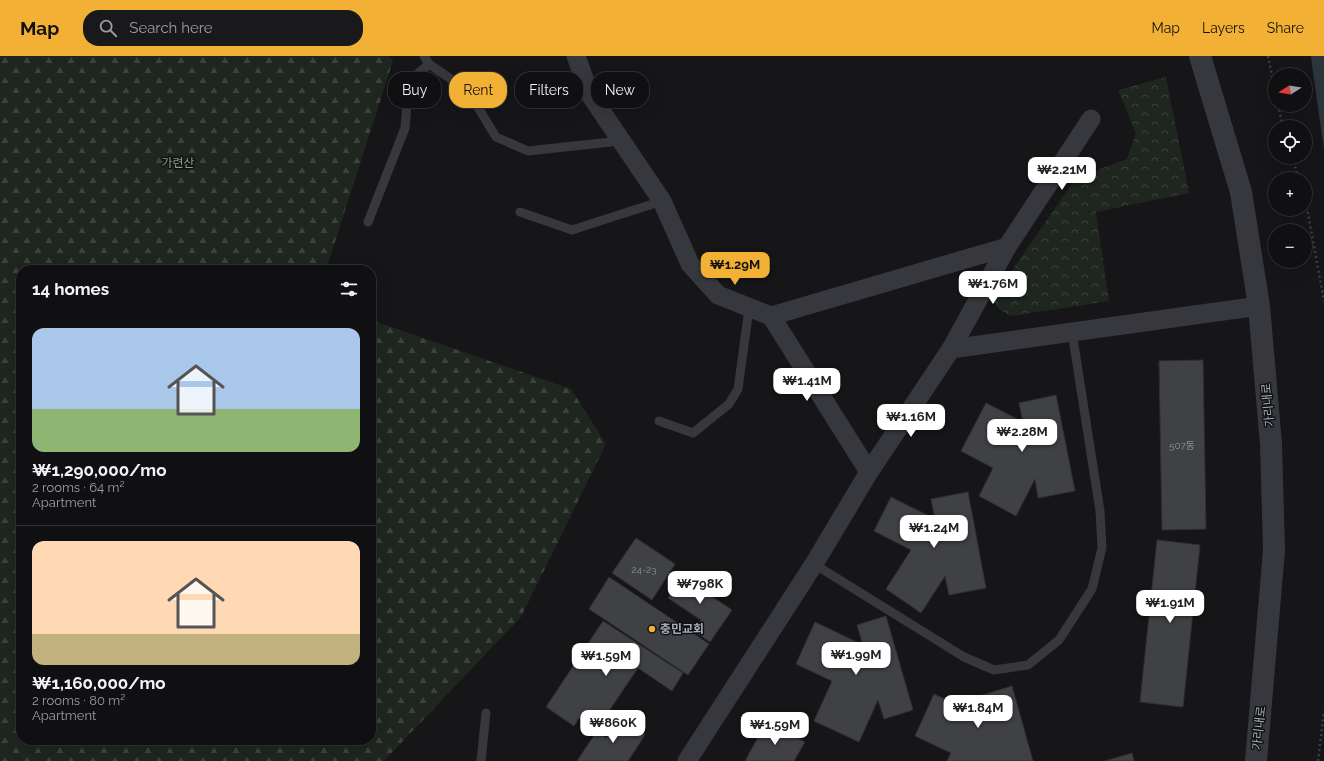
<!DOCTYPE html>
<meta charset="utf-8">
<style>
:root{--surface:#101012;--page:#19191b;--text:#f1f3f6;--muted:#9c9d9f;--line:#303032;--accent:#f2b134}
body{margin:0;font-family:Raleway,"Noto Sans KR",sans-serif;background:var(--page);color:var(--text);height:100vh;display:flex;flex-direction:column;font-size:15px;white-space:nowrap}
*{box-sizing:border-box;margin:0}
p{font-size:13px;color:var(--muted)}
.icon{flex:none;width:22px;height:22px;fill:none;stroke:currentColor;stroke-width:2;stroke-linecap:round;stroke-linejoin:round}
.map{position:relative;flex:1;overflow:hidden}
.sheet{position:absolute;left:16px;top:209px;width:360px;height:480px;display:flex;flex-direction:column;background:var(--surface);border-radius:16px;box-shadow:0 4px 16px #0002,0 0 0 1px var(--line)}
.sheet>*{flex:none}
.banner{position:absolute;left:388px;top:16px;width:380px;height:36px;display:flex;gap:8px}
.needle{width:26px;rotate:258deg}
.tools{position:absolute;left:1268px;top:12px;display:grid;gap:8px}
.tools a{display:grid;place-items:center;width:44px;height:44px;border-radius:50%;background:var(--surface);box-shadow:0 4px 16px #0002,0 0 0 1px var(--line);font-size:20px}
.price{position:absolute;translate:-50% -34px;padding:0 9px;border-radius:8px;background:#fff;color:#222;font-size:13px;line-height:26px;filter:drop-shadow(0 1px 2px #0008)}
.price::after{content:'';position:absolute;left:50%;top:24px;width:12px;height:9px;margin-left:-6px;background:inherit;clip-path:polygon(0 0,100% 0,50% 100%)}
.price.active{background:var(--accent);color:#111}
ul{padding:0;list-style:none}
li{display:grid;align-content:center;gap:8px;height:212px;padding:0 16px}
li+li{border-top:1px solid var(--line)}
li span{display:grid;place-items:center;height:124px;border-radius:12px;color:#555}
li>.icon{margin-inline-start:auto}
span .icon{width:72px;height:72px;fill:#fffc;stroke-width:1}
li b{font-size:17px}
h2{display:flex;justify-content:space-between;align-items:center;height:48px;padding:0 16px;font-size:17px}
.tag{padding:0 14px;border-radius:16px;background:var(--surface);box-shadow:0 4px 16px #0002,0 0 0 1px var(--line);font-size:14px;line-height:36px}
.tag.active{background:var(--accent);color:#111}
header{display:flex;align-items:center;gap:24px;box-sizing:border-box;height:56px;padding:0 20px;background:var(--accent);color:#111}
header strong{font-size:19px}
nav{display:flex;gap:22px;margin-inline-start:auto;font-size:14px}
.search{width:280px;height:36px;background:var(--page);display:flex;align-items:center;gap:10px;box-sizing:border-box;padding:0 14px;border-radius:16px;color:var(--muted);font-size:15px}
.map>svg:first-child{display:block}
.forest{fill:url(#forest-firs)}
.park{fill:url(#park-crowns)}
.water{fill:#2c353c}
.building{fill:#404145;stroke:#303034}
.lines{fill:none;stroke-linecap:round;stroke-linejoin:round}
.path{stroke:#3d3f44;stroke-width:2.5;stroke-dasharray:2 3;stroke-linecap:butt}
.service{stroke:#37383d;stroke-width:9}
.minor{stroke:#37383d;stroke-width:19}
.tertiary{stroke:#37383d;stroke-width:22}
.poi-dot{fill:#f2b134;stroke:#111113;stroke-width:1.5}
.labels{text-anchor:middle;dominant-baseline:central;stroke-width:3;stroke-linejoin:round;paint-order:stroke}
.number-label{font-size:10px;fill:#8e929b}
.park-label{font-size:12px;fill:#7fa381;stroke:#111113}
.street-label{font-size:12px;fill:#a8adb8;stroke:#111113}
.poi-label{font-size:12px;font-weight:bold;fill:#a8adb8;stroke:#111113;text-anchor:start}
</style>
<header>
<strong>Map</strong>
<div class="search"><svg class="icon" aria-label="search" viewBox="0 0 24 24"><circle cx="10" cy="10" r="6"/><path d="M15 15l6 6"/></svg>Search here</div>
<nav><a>Map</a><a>Layers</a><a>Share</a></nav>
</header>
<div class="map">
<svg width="1324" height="705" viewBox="0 0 1324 705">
<defs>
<pattern id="forest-firs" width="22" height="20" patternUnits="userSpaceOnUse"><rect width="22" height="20" fill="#1e261f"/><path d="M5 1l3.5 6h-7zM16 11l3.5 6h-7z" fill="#3c433d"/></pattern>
<pattern id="park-crowns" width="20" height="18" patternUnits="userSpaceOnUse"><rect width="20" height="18" fill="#1e261f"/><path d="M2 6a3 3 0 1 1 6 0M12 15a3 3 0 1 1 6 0" fill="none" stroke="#3c433d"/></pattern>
</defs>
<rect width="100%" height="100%" fill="#161618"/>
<!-- forest -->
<polygon class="forest" points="0,0 389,0 393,5 326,214 21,214 21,684 371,684 371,264 571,333 606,388 521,561 384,705 0,705"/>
<!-- park -->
<polygon class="park" points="1166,21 1189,137 1096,156 1109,245 1011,260 999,253 992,243 1076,122 1127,103 1136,77 1118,34"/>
<!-- water -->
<polygon class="water" points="1311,0 1324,0 1324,94 1312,9"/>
<!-- building -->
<g class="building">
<polygon points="1203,304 1206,473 1162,474 1159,305"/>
<polygon points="1056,339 1075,435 1038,442 1035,423 1016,460 979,440 993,412 961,395 986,347 1023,366 1019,347"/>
<polygon points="968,436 986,532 949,539 945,520 921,557 886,533 911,494 874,475 891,441 935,463 931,443"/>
<polygon points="636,482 675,508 652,544 612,517"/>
<polygon points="1157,484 1200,489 1183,651 1140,646"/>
<polygon points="686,515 708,530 704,535 732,554 710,586 694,575 701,564 668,542"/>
<polygon points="609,521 709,588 688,619 589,553"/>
<polygon points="886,560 913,654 884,663 878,644 859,686 814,665 832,625 796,608 815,566 863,589 857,569"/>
<polygon points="603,565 683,617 672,635 638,612 596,674 579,662 574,670 546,651"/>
<polygon points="1012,630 1033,705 947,705 951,697 915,680 934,638 981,660 976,641"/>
<polygon points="619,662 645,679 628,705 577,705 597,675 606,682"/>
<polygon points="767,665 805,686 794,705 745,705"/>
<polygon points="1132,697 1134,705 1105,705"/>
</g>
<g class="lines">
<!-- path -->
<g class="path">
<polyline points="1268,0 1275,35"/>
<polyline points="1278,49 1283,71"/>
<polyline points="1292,101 1299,123"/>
<polyline points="1305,141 1324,245"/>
<polyline points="1318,705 1324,655"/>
</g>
<!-- service -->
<g class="service">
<polyline points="424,0 429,8 468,35 496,81 528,95 620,85"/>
<polyline points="520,156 572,174 662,145"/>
<polyline points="368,166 405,72 409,25 429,8"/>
<polyline points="659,365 693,377 729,348 738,333 749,253"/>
<polyline points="814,508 964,601 994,614 1028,609 1059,584 1092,533 1102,492 1100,455 1072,276"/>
<polyline points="481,705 486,657"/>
</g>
<!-- minor -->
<g class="minor">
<polyline points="576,0 589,37 662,145 690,208 718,239 771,260 1007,191"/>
<polyline points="771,260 869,416"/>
<polyline points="951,293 1007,191 1091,63"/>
<polyline points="687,705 814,508 869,416 951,293 1259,250"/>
</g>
<!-- tertiary -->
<polyline class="tertiary" points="1200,0 1241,136 1259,250 1271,388 1274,494 1256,705"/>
</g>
<!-- markers -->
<circle class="poi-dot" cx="652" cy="573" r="4"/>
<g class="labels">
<!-- number labels -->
<g class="number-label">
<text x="1182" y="389">507동</text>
<text x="644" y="513">24-23</text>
</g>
<!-- park labels -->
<g class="park-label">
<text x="178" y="107">가련산</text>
</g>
<!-- street labels -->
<g class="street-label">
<text transform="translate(1268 349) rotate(-95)">가리내로</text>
<text transform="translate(1259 672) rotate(-84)">가리내로</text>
</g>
<!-- poi labels -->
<g class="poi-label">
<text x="660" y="573">충민교회</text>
</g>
</g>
</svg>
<div class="tools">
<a><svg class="needle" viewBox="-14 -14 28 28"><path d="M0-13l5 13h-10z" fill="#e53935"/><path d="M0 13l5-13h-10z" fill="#9c9d9f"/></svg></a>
<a><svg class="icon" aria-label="locate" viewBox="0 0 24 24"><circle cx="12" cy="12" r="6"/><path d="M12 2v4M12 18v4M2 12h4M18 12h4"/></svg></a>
<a>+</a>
<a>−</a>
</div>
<b class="price" style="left:1062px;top:135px">₩2.21M</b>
<b class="price active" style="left:735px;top:230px">₩1.29M</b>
<b class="price" style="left:993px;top:249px">₩1.76M</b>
<b class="price" style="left:807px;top:346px">₩1.41M</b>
<b class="price" style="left:911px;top:382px">₩1.16M</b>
<b class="price" style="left:1022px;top:397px">₩2.28M</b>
<b class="price" style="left:934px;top:493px">₩1.24M</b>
<b class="price" style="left:700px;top:549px">₩798K</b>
<b class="price" style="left:1170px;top:568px">₩1.91M</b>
<b class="price" style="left:856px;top:620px">₩1.99M</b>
<b class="price" style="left:606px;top:621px">₩1.59M</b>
<b class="price" style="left:978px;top:673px">₩1.84M</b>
<b class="price" style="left:613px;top:688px">₩860K</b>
<b class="price" style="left:775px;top:690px">₩1.59M</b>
<div class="banner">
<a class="tag">Buy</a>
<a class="tag active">Rent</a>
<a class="tag">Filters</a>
<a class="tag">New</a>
</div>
<section class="sheet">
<h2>14 homes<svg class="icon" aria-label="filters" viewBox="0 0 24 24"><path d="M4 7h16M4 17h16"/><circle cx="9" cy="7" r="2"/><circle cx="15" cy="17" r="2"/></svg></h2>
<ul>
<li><span style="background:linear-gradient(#a9c7e8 65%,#8fb573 0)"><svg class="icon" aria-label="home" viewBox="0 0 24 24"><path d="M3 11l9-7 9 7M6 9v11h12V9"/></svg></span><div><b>₩1,290,000/mo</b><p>2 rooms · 64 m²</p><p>Apartment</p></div></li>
<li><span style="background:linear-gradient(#ffd9b3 75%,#c2b280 0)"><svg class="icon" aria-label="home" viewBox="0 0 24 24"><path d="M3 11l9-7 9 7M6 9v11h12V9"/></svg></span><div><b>₩1,160,000/mo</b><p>2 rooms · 80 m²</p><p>Apartment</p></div></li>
</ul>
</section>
</div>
